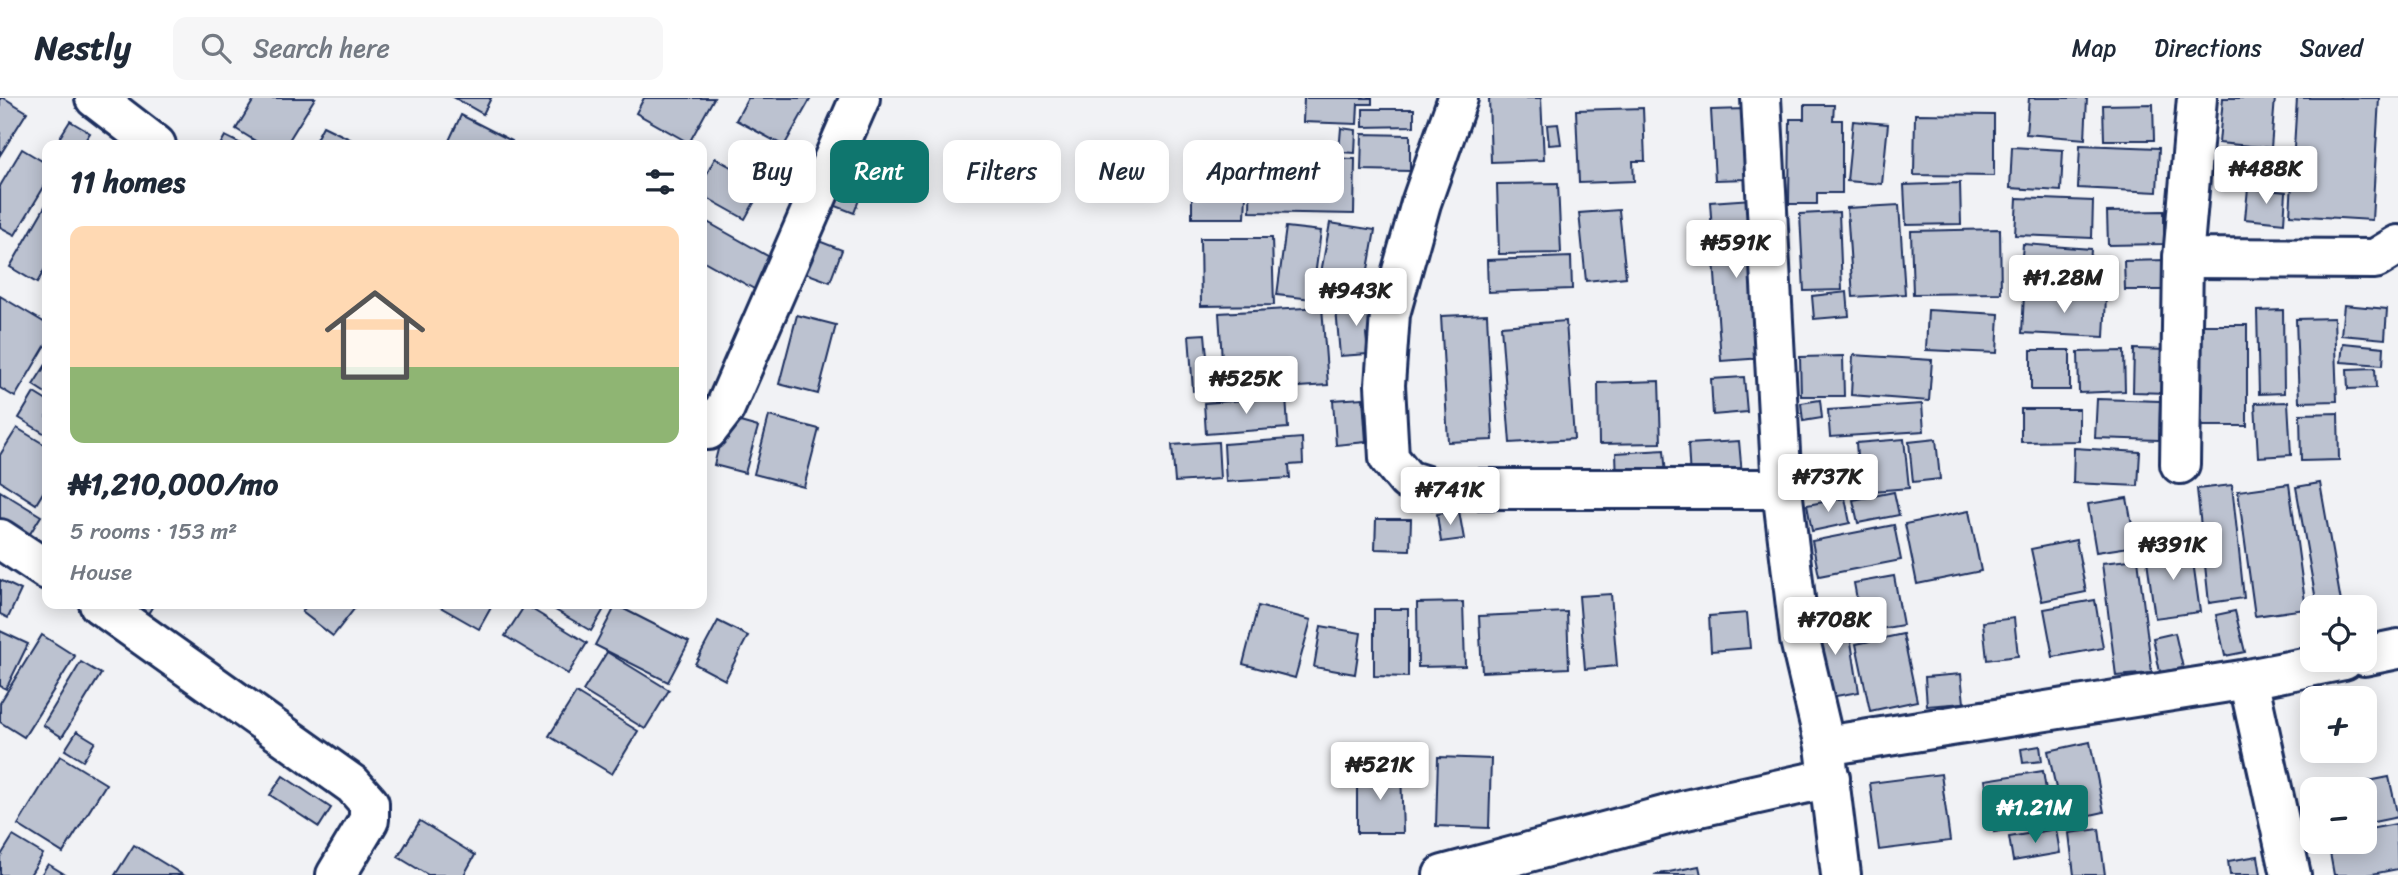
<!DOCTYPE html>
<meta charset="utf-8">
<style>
:root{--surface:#fff;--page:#f6f6f7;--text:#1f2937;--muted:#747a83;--line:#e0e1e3;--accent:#0f766e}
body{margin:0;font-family:Sriracha,sans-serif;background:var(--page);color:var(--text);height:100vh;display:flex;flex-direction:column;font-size:26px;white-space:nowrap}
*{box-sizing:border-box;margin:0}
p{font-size:23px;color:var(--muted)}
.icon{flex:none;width:38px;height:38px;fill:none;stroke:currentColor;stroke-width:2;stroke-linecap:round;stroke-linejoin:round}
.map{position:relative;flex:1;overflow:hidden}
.details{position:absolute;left:42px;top:42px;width:665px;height:469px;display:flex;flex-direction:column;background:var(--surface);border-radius:14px;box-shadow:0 4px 18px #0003}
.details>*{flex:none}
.top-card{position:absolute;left:728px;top:42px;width:665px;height:63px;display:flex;gap:14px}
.fabs{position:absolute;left:2300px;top:497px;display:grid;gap:14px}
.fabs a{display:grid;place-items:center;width:77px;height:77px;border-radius:14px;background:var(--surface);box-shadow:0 4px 18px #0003;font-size:35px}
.price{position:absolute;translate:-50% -60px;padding:0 16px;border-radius:7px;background:#fff;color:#222;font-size:23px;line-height:46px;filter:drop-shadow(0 2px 4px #0008)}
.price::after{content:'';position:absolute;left:50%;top:42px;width:21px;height:16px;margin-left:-10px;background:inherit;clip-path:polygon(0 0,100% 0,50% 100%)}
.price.on{background:var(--accent);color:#fff}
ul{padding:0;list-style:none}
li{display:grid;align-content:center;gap:14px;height:371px;padding:0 28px}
li span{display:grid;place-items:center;height:217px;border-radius:14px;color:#555}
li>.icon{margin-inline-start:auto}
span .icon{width:126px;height:126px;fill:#fffc;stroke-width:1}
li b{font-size:30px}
h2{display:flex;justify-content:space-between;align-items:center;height:84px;padding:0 28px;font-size:30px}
.pill{padding:0 24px;border-radius:14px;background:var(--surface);box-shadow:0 4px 18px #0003;font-size:24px;line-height:63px}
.pill.on{background:var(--accent);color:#fff}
header{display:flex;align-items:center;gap:42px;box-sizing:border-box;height:98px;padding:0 35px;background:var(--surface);border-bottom:2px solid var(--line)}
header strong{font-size:33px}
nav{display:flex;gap:38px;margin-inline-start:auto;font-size:24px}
.search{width:490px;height:63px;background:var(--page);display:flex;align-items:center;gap:18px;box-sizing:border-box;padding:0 24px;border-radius:14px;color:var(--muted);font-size:26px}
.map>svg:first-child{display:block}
.building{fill:#bcc2d0;stroke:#1b2f5e;stroke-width:2}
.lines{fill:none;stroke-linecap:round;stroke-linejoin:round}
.minor-casing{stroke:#1b2f5e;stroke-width:44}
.minor{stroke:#fff;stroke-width:38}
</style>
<header>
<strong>Nestly</strong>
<div class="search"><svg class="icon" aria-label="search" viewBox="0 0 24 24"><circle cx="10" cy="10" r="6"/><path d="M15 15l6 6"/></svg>Search here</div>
<nav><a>Map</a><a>Directions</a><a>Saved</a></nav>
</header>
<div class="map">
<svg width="2398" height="777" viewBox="0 0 2398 777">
<rect width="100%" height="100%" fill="#f1f2f5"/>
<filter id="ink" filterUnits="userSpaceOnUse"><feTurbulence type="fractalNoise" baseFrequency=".0143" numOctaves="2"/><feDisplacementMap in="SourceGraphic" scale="14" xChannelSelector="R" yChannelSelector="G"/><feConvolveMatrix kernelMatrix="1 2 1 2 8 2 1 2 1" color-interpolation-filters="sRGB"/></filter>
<g filter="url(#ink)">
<!-- building -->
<g class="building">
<polygon points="0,0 4,0 27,14 0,57"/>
<polygon points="255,0 315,0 286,47 262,47 236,31"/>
<polygon points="455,0 491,0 483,16"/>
<polygon points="644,0 714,0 689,45 636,15"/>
<polygon points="748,0 811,0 784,48 736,22"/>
<polygon points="1304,0 1372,0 1372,6 1358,6 1357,26 1303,24"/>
<polygon points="1489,0 1541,0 1544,62 1491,64"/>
<polygon points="2029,0 2087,0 2085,41 2026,36"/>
<polygon points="2223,0 2275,0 2271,50 2219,45"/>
<polygon points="2297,0 2379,0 2372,122 2290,117"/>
<polygon points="2153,6 2154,42 2104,42 2103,7"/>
<polygon points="1804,7 1834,7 1833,22 1842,22 1842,95 1817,95 1817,106 1789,106 1790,21 1804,21"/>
<polygon points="1643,10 1645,63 1633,63 1634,83 1579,85 1576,12"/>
<polygon points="1363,11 1414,11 1414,28 1363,29"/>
<polygon points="1745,11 1748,81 1715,82 1711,12"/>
<polygon points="1915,16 1994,17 1994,78 1914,77"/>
<polygon points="461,17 512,43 510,47 447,47"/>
<polygon points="70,23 90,35 82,47 55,47"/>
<polygon points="1853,23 1888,26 1882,86 1847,83"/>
<polygon points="1558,26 1561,46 1549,47 1547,27"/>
<polygon points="323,28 356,44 354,47 313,47"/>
<polygon points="1341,30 1356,32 1355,55 1339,54"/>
<polygon points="1362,36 1410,37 1410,73 1361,72"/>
<polygon points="225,38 243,47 220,47"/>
<polygon points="2080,47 2159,50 2157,94 2078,90"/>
<polygon points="2012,49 2063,52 2061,93 2010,90"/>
<polygon points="22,51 47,66 47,84 15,137 0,129 0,88"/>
<polygon points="841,55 872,67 854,115 823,103"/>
<polygon points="1251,58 1355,61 1354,116 1250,114"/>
<polygon points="715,60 764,87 745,121 702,97 702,85"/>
<polygon points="1558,85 1561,155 1499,156 1497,86"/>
<polygon points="1960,85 1961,126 1906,127 1904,87"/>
<polygon points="2248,90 2286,94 2284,125 2245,121"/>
<polygon points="1192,96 1246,96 1245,120 1192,120"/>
<polygon points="2017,100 2093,103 2092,140 2015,137"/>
<polygon points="1752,101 1763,260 1721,263 1710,104"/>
<polygon points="47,105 47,167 37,185 10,169"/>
<polygon points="1899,107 1905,196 1853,199 1847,110"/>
<polygon points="1619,112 1626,179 1586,183 1579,115"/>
<polygon points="2164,113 2164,146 2108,147 2107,114"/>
<polygon points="1839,114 1842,192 1804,193 1800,116"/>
<polygon points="702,121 773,161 756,192 702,162"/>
<polygon points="1330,125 1375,132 1364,194 1319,186"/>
<polygon points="1286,129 1321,133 1312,201 1277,197"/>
<polygon points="2000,131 2001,195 1913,196 1911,133"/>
<polygon points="811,140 842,152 830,184 800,173"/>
<polygon points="1200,140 1272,140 1274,207 1201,208"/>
<polygon points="2023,146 2091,151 2089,186 2020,181"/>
<polygon points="1571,159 1572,191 1488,194 1487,162"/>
<polygon points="2167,162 2168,192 2125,192 2124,163"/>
<polygon points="1847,194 1849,218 1814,221 1812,198"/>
<polygon points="2024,196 2106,199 2104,239 2022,235"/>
<polygon points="0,198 47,226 47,245 15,299 0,290"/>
<polygon points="1378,207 1380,234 1366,236 1368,256 1340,258 1336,210"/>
<polygon points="2344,207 2387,211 2385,241 2341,237"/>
<polygon points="1322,209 1328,287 1224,294 1219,215"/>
<polygon points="1928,212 1999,216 1997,255 1926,252"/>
<polygon points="2283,212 2284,295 2259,296 2257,213"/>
<polygon points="1487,216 1493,342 1448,344 1441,218"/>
<polygon points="797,217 836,227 818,296 779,286"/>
<polygon points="2334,220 2337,303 2299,304 2296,221"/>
<polygon points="1566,223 1574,341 1510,345 1501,228"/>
<rect x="2201" y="227" width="46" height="101"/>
<polygon points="1205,236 1210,292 1193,293 1189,237"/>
<polygon points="2343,245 2384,249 2383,267 2341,264"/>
<polygon points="2134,251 2168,252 2167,295 2133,294"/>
<rect x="2031" y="252" width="39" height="40"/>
<polygon points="2124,253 2125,293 2079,295 2078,254"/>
<polygon points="1853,257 1932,262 1929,303 1851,297"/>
<polygon points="1843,258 1844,298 1801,298 1800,259"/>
<polygon points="47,265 47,296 33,287"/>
<polygon points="2375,270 2376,290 2348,291 2347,271"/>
<polygon points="1744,279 1747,314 1713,317 1711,281"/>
<polygon points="1659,283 1661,345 1599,346 1598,285"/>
<polygon points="34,295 47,303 47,337 19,320"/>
<polygon points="1286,299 1288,330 1206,336 1204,305"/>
<polygon points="1363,300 1366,344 1336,347 1333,302"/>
<polygon points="2097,301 2160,303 2159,342 2095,340"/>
<polygon points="1820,302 1822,320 1803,323 1801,305"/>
<polygon points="2288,304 2291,357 2258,359 2255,305"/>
<polygon points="1922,306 1924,333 1830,339 1828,312"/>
<polygon points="2021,311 2079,311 2079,343 2021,344"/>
<polygon points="2338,315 2339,362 2301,363 2300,316"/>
<polygon points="769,318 819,331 804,389 754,376"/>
<polygon points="726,320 758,329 745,375 714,367"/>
<polygon points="17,330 47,348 47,388 36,406 0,383 0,357"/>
<polygon points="1302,340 1303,366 1289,367 1290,380 1226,384 1224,346"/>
<polygon points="1904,341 1909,390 1860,394 1856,345"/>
<polygon points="1936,341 1940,381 1913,384 1909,344"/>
<polygon points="1739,343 1742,377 1690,381 1688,346"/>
<polygon points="1218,344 1220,381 1175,384 1172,347"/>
<polygon points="2074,350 2140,354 2138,388 2073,385"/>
<polygon points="1664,352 1666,379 1617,383 1616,355"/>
<polygon points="2320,385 2341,504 2317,508 2296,389"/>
<polygon points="2289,386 2306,511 2255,518 2238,393"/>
<polygon points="2232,387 2244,500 2209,505 2197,391"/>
<polygon points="0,393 41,418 28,439 0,422"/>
<polygon points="1894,394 1899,417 1858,425 1853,402"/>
<polygon points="1845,400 1850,425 1812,433 1807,407"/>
<polygon points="2127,400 2136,448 2096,454 2088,406"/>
<polygon points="1459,413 1464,441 1441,444 1437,416"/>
<polygon points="1969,413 1981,473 1917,486 1905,426"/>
<polygon points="1376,421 1411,421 1410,452 1375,451"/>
<polygon points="1894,427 1901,462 1819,478 1812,443"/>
<polygon points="2076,442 2086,494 2042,503 2031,451"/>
<polygon points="2191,449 2200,514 2155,520 2146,455"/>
<polygon points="2138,461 2152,575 2116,578 2102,465"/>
<polygon points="1894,478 1903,527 1863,534 1854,485"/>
<polygon points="0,482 21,492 8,520 0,516"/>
<polygon points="1611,496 1617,568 1585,571 1579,498"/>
<polygon points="2095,502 2103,550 2053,559 2044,511"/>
<polygon points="1463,504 1465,568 1418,569 1417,505"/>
<polygon points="134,506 154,506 146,519 132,509"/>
<polygon points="308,506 358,506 333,538 302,514"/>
<polygon points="435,506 493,506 479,531"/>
<polygon points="545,506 607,506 591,533"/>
<polygon points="525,507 587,545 568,576 505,538"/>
<polygon points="616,507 689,544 668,584 595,547"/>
<polygon points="1258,508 1311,522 1295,580 1243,566"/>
<polygon points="1374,511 1408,511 1408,579 1374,578"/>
<polygon points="2235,513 2245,554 2225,558 2216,517"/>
<polygon points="1567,514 1569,570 1482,574 1479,518"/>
<polygon points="1747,515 1750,550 1711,553 1709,518"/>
<polygon points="1847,519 1859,594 1824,600 1811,525"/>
<polygon points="2014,520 2018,558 1987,562 1983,524"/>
<polygon points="718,523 748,538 725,582 695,566"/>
<polygon points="1321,528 1361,535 1355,576 1314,569"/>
<polygon points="0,533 28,546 6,591 0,588"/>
<polygon points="2175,535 2183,570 2160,574 2153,540"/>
<polygon points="1903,536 1917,603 1870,613 1856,546"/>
<polygon points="42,537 75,558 24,639 0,624 0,605"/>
<polygon points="607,554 669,592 645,631 583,593"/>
<polygon points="81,564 101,576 62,639 43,627"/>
<polygon points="1961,576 1964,605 1927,608 1925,579"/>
<polygon points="576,595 638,633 612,676 549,638"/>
<polygon points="77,633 95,644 83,663 65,652"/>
<polygon points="2090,644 2104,714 2063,723 2048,653"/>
<polygon points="2040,648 2042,663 2023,665 2021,651"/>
<polygon points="60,658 106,686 63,755 18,727"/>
<polygon points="1438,659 1491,661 1489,730 1436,728"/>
<polygon points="1401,672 1403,735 1357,735 1357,673"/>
<polygon points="2043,673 2051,725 1994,734 1985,682"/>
<polygon points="1941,676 1950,743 1879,752 1870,685"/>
<polygon points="283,678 331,710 319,729 270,697"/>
<polygon points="2389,679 2398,719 2364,726 2364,691 2328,691"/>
<polygon points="420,723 475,757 464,777 428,777 398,759"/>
<polygon points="2396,726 2398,771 2367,777 2334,777 2328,744 2364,744 2364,732"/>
<polygon points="2056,731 2060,755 2013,763 2009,739"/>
<polygon points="2099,731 2105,777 2074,777 2069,735"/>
<polygon points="13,738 43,756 30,777 0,777 0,759"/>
<polygon points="134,747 183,777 115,777"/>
<polygon points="2258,758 2261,777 2230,777 2228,763"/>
<polygon points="48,766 66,777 41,777"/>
<polygon points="1699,768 1701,777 1654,777"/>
</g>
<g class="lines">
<defs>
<g id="minor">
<polyline points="95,0 156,47"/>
<polyline points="1458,0 1421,105 1390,216 1385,287 1389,360 1407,382 1436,391 1782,391"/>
<polyline points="1761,0 1782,391 1800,542 1825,648 1841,777"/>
<polyline points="2197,0 2183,160 2375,161 2398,147"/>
<polyline points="702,332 708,332 725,310 860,0"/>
<polyline points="2180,366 2183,160"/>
<polyline points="0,441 47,472"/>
<polyline points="99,506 353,687 369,705 369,722 336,777"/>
<polyline points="2364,558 2398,551"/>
<polyline points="2248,581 2291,777"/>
<polyline points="1825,648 2248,581 2344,562"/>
<polyline points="1443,777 1686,712 1830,680"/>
</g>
</defs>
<!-- minor casing -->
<use href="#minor" class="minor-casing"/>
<!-- minor -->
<use href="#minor" class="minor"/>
</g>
</g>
</svg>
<div class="fabs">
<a><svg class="icon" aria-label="locate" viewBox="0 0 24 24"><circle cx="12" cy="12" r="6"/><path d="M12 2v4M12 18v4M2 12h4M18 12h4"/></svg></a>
<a>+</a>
<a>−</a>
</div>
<b class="price" style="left:2266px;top:108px">₦488K</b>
<b class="price" style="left:1736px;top:182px">₦591K</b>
<b class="price" style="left:2064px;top:217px">₦1.28M</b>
<b class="price" style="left:1356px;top:230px">₦943K</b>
<b class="price" style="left:1246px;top:318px">₦525K</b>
<b class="price" style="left:1828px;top:416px">₦737K</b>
<b class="price" style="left:1450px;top:429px">₦741K</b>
<b class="price" style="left:2173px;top:484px">₦391K</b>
<b class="price" style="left:1835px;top:559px">₦708K</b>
<b class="price" style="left:1380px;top:704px">₦521K</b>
<b class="price on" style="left:2035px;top:747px">₦1.21M</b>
<div class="top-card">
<a class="pill">Buy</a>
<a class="pill on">Rent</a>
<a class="pill">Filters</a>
<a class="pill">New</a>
<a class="pill">Apartment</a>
</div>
<section class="details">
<h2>11 homes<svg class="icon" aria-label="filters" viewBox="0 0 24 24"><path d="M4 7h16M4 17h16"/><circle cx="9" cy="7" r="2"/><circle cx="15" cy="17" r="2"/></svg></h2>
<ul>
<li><span style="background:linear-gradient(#ffd9b3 65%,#8fb573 0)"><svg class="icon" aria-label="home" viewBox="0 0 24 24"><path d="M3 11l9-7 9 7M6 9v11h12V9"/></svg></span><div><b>₦1,210,000/mo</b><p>5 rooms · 153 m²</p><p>House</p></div></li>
</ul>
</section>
</div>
